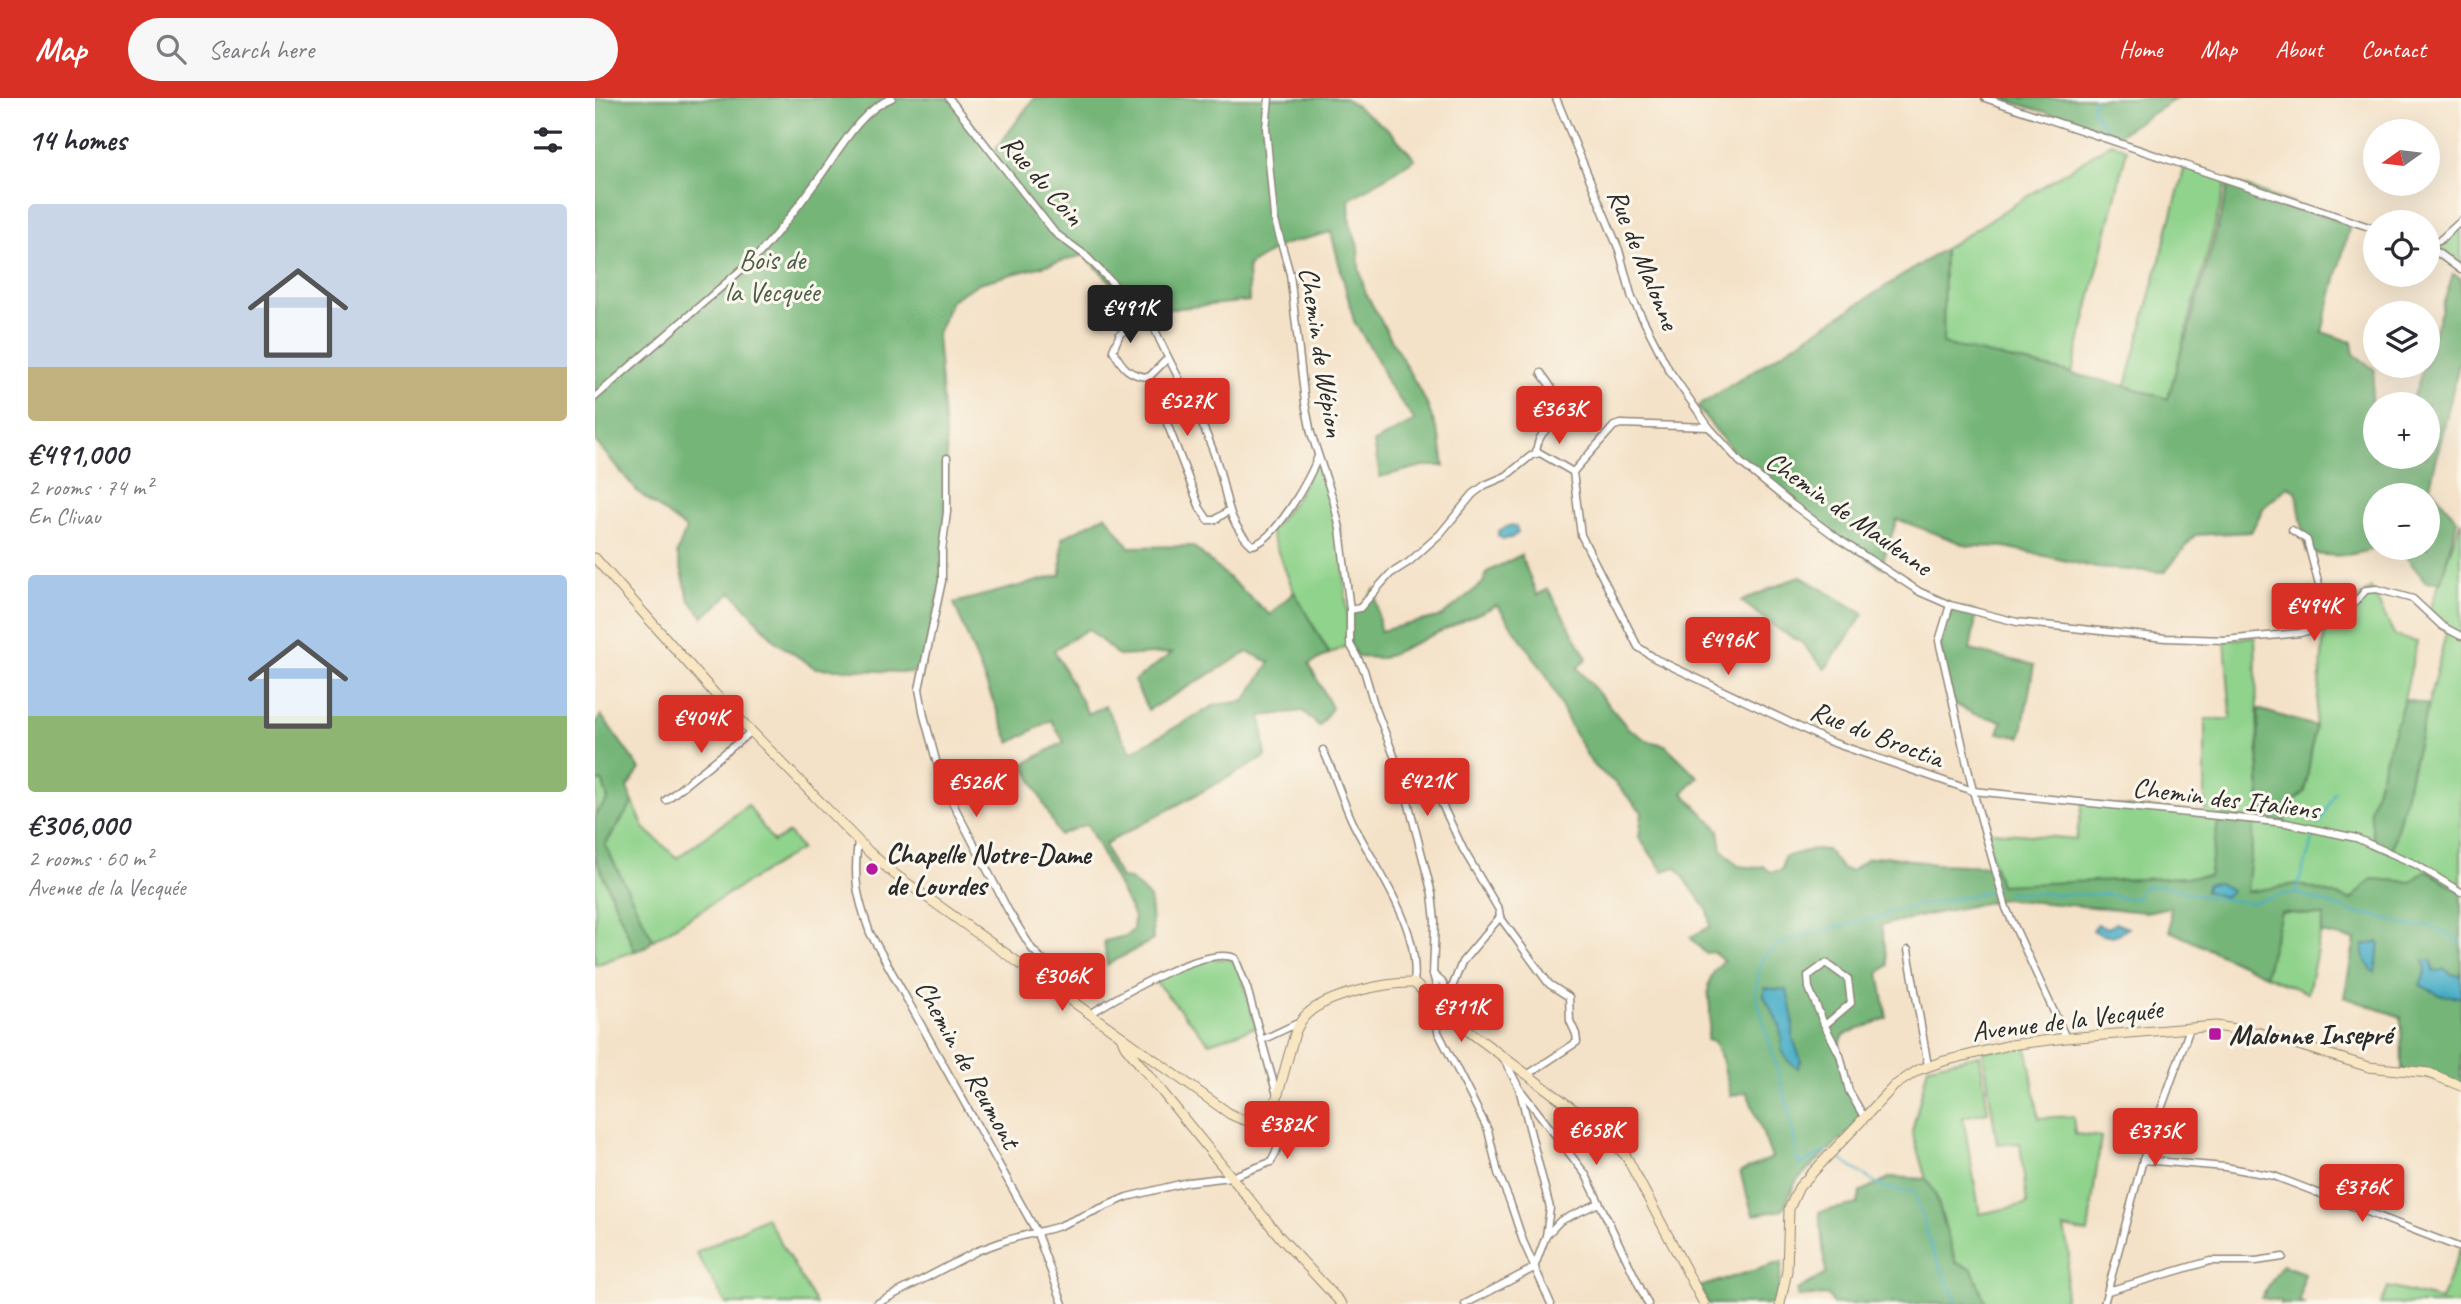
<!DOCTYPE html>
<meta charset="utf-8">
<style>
:root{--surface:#fff;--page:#f7f7f7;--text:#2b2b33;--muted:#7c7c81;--accent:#d93025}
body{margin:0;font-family:Caveat,sans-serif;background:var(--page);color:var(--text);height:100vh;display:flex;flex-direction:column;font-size:26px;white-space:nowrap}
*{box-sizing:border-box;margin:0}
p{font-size:23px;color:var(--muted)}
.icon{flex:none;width:38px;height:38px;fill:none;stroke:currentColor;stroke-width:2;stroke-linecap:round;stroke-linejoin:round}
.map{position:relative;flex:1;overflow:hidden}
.details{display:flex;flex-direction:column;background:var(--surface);width:595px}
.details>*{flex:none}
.needle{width:46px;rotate:256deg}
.tools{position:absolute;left:1768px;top:21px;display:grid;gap:14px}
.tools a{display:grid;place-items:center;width:77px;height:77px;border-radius:50%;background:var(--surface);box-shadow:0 7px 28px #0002;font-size:35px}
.price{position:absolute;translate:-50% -60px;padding:0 16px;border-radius:7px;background:var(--accent);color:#fff;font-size:23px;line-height:46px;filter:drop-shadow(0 2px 4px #0008)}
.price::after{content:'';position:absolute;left:50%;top:42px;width:21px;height:16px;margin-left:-10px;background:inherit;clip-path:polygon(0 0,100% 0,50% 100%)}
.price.current{background:#222;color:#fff}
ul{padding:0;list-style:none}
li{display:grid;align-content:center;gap:14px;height:371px;padding:0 28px}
li span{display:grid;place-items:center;height:217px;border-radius:7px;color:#555}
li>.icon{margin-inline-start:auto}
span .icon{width:126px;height:126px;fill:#fffc;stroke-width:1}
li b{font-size:30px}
h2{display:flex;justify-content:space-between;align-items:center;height:84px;padding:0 28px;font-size:30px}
header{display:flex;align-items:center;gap:42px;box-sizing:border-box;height:98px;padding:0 35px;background:var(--accent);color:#fff}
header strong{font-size:33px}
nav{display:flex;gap:38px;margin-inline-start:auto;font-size:24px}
.search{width:490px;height:63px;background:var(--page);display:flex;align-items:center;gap:18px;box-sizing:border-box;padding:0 24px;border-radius:38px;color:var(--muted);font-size:26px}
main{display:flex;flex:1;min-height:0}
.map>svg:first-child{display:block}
.green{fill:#90d38c;stroke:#5e7f5c;stroke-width:2}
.forest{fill:#74b578;stroke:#507052;stroke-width:2;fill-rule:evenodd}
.water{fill:#47adc6;stroke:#396c78;stroke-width:2}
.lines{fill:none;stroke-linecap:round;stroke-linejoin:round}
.stream{stroke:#47adc6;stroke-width:2}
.street-casing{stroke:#90867a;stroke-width:9}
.secondary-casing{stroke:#90867a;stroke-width:11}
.street{stroke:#fff;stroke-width:6}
.secondary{stroke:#f9e7c3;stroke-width:9}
.poi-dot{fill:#b5179e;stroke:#fbf7ec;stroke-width:2.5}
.labels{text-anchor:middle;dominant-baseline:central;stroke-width:6;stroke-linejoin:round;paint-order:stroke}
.street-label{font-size:28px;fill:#2b2b2b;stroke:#fbf7ec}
.park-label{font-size:28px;fill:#495d48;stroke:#fbf7ec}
.poi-label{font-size:28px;font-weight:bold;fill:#2b2b2b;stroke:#fbf7ec;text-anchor:start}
</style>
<header>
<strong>Map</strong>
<div class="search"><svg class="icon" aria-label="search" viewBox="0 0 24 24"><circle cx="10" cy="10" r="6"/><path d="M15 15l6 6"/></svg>Search here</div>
<nav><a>Home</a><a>Map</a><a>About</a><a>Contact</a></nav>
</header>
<main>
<section class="details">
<h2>14 homes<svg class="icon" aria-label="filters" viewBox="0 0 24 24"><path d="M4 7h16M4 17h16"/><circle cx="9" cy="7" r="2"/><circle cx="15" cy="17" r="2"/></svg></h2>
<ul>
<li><span style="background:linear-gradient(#c9d6e8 75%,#c2b280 0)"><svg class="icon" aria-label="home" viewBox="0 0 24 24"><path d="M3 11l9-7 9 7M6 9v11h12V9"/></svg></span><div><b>€491,000</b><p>2 rooms · 74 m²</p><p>En Clivau</p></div></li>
<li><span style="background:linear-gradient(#a9c7e8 65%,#8fb573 0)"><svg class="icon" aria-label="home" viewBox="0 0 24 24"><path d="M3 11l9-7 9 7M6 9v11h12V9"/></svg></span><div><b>€306,000</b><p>2 rooms · 60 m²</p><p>Avenue de la Vecquée</p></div></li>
</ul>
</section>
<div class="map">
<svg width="1866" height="1206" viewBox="0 0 1866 1206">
<rect width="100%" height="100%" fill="#fbf7ec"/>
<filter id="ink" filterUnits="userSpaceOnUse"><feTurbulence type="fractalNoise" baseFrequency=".0143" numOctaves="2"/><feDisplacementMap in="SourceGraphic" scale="14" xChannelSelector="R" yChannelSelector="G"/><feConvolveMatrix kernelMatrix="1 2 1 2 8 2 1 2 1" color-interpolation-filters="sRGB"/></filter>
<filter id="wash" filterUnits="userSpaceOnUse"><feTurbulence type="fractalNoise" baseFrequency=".00686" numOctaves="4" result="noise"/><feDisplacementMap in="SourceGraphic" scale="28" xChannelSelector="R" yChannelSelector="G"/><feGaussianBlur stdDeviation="1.57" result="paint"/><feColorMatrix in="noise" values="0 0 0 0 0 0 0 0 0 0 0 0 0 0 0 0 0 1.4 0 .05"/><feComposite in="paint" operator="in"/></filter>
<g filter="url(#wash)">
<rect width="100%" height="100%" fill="#f4e2c8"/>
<!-- green -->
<g class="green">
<polygon points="1516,45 1532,51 1477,275 1348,246 1349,151"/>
<polygon points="1590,68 1632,82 1573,301 1531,288"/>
<polygon points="1866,126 1866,167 1843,149"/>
<polygon points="723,357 745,431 755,546 735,556 699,494 675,434 702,399"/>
<polygon points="1866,422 1866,795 1816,784 1777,781 1756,802 1702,786 1652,794 1624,718 1615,778 1405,788 1389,733 1481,741 1488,704 1610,716 1610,621 1636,621 1630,542 1660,539 1665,721 1690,724 1685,713 1710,694 1720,628 1730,528 1776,490 1800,538 1822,544 1809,601 1775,712 1796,755 1852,531 1834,514"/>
<polygon points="1,682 8,683 13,701 0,717"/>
<polygon points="38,704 49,730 82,760 153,707 178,744 194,735 206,751 58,842 10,747"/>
<polygon points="0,759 40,853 0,867"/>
<polygon points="1686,814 1729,818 1713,895 1670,877"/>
<polygon points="611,861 642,861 661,929 614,945 558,881"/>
<polygon points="1431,945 1444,1020 1478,1018 1480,1036 1506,1039 1493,1135 1469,1130 1474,1156 1469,1206 1391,1206 1377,1171 1361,1165 1340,1095 1331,1081 1317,1034 1333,968 1385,957 1393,1014 1368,1019 1385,1116 1432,1106 1425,1045 1402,1046 1388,953"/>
<polygon points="171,1119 221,1206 131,1206 101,1155"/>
<polygon points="1866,1148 1866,1206 1786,1206 1793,1189 1846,1202"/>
</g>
<!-- forest -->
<g class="forest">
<polygon points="0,0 356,0 398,55 439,0 750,0 794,32 820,61 754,102 755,125 763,149 764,170 770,194 831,304 845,341 849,368 828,368 785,379 779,344 820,323 793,286 782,261 759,223 736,134 687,147 653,168 654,203 546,214 489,157 384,185 356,202 342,237 352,360 347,483 326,575 220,570 181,544 137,494 108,519 94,501 82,455 91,431 43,394 0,343"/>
<polygon points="1405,0 1582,0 1523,37"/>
<path d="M 1635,83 L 1755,127 L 1727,234 L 1757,244 L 1759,256 L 1780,272 L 1773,324 L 1780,322 L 1780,359 L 1832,359 L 1832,306 L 1816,306 L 1829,268 L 1832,268 L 1832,257 L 1858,176 L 1866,180 L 1866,258 L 1835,388 L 1862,422 L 1846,483 L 1831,484 L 1804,450 L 1832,450 L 1832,397 L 1780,397 L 1781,450 C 1757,458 1737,460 1712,454 L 1701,393 L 1693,388 L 1669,409 L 1656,434 L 1600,437 L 1570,474 L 1502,470 L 1410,449 L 1373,448 L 1302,421 L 1286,469 L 1245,442 L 1142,358 L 1102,309 L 1349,151 L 1348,246 L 1531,288 L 1573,301 L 1589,242 L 1591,242 Z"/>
<path d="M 511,417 L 534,449 L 598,448 L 675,517 L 699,494 L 734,556 L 714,566 L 737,610 L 724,628 L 708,613 L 666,618 L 671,659 L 510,746 L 517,765 L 526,780 L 535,781 L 555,800 L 558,842 L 512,867 L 509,843 L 531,838 L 538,832 L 539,819 L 492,726 L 464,737 L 429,666 L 469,644 L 456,622 L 415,645 L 359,505 L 466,477 L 467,440 ZM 493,531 L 524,558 L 577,555 L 539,583 L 553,612 L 653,554 L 675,564 L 650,603 L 620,607 L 536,654 L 510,608 L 493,616 L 459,552 Z"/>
<path d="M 926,457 L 942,497 L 953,491 L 992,560 L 982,570 L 1033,630 L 1053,643 L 1070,647 L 1103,679 L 1088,695 L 1124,732 L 1127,752 L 1143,768 L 1161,770 L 1168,768 L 1176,774 L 1187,772 L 1189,759 L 1219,751 L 1232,752 L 1247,771 L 1257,773 L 1272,761 L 1291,758 L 1340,766 L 1399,768 L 1405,787 L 1614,778 L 1624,718 L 1660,721 L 1652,794 L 1702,786 L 1756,802 L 1777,781 L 1816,784 L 1831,772 L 1866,794 L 1866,988 L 1807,972 L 1806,919 L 1749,899 L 1760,842 L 1726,835 L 1729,818 L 1686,814 L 1670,877 L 1575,833 L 1575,809 L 1551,814 L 1408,801 L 1286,827 L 1293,867 L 1284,875 L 1292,920 L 1249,937 L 1242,950 L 1254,993 L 1269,1019 L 1201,1083 L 1188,1112 L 1158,1117 L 1145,1074 L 1177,1060 L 1152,994 L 1136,998 L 1127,961 L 1119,944 L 1112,942 C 1113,935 1115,927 1115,920 C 1116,891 1105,888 1128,863 L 1119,854 L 1110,855 L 1095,839 L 1115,829 L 1113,813 L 1081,769 L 1068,773 L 1044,740 L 1047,714 L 1020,685 L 997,666 L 977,631 L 952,578 L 902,507 L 788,560 L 762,559 L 755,546 L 755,512 L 765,510 L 780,491 L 785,533 L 847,518 L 888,485 L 892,474 Z"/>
<polygon points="1205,478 1269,516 1230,571 1207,545 1186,533 1146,503"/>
<polygon points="1355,507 1382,514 1375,552 1439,567 1426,639 1403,635 1407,623 1379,616 1358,605 1344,543"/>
<polygon points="1809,601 1833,607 1796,755 1779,748 1775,712"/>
<polygon points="1663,611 1720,628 1710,694 1686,713 1691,725 1665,722"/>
<polygon points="6,617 45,671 32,690 38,704 10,747 58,842 50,850 40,853 0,758 0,717 13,701 8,684 0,683 0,627"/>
<polygon points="1296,1079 1331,1081 1340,1095 1361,1165 1377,1171 1391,1206 1238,1206 1234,1197 1202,1199 1202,1192 1231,1176 1224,1114 1263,1106 1265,1094"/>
<polygon points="1187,1164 1183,1199 1179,1206 1114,1206 1104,1189"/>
<polygon points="1687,1167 1709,1175 1705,1204 1710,1206 1686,1206 1686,1203 1666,1200"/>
</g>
<!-- water -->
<g class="water">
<polygon points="916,427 921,429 923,435 916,440 908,441 903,438 903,433"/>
<polygon points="1622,785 1637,792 1630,799 1610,793 1613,786"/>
<path d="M 1520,825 L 1533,830 C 1522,839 1510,841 1498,832 L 1503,826 C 1509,831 1515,831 1520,825 Z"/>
<path d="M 1783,844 L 1785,846 L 1780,874 L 1777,873 C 1774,863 1764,860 1769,847 Z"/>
<polygon points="1834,862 1837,863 1839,874 1850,871 1856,876 1866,877 1866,899 1845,897 1825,887 1831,872 1829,863"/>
<polygon points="1169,890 1192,892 1198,921 1198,940 1206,963 1203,970 1193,963 1187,952 1185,928 1169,898"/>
</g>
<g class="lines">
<!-- stream -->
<g class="stream">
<polyline points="1499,0 1497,11 1516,37"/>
<polyline points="1724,727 1740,694"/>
<path d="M 1412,794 C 1445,795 1477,798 1510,796 C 1525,796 1524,804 1542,799 L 1548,789 L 1570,788 L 1606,798 L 1656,805 L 1688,796 L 1700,795 L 1768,817 L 1780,817 L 1818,829 L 1831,827 L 1859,838 L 1861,844 L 1866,845"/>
<polyline points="1700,795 1720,736"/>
<polyline points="1232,1053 1204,1067 1194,1013 1160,894 1167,861 1181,847 1207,837 1290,818 1296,813 1400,793"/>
<path d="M 1240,1058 C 1265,1072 1289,1099 1319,1092 L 1338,1155 L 1363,1206"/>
</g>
</g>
</g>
<g filter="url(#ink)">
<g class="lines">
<defs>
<g id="street">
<path d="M 354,0 L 460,135 L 490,157 L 546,214 L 553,215 C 574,270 609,317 625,374 C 632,401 634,427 657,447 C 679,444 716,380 723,358"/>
<polyline points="674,0 671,30 679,119 695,176 710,305 716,335 738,401 745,431 755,512 755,546 769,572 779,606 806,676 837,796 840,823 838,876 847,909 842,925 843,934 893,1032 903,1075 915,1104 928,1143 956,1206"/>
<polyline points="961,0 1024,152 1037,200 1074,272 1114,329 1145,364 1198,407 1245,442 1325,494 1355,507 1422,524 1570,540 1630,542 1705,535 1730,528 1751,514 1771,492 1782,491 1818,501 1847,528 1866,538"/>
<polyline points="1390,0 1780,131"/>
<polyline points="1832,147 1866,172"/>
<polyline points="1834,147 1844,143 1866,123"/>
<path d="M 553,215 L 525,236 L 518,252 C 527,269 534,278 554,279"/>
<polyline points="573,260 554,279 605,410 613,422 620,422 633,413"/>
<path d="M 0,299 L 162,158 C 185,133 204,107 224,80 C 244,53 265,12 297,0"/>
<path d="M 941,355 C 945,311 993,337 946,275"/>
<polyline points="352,360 352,414 347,453 347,483 324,591 329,618 345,677 356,702 413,812 437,851 476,891 481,905"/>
<polyline points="978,374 1019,328 1026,326 1114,329"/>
<polyline points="1697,432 1712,442 1734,525"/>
<polyline points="1355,507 1344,543 1378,693 1411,810 1471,940"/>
<polyline points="755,512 765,510 795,476 814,464 845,436 878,396 890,387 911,378 937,357 945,355 978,374 986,437 1043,549 1061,561 1196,625 1233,643 1378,693 1691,725 1761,740 1820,766 1866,794"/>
<path d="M 728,652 C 740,676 747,703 759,727 C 783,774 826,830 819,885"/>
<polyline points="806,676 816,675 830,681 843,698 868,751 904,812 905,819 954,886 974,899 975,923 981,936 982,944 932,977"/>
<polyline points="71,702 157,633"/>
<path d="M 263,743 C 258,782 262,798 275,835 L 441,1133 L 468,1206"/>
<polyline points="1313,852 1333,968"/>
<polyline points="838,876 847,884 852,893 856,892 867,864 905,819"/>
<path d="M 495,916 C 522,899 610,847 640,860 L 652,890 L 682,997"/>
<polyline points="1230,927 1256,905 1253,881 1231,865 1213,878 1214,890 1229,926 1245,957 1254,993 1269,1019"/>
<polyline points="667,942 703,925"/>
<polyline points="909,961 924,990 991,1077 1053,1206"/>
<polyline points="925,994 955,1110 951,1138"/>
<polyline points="1548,1062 1630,1069 1679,1078 1863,1149"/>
<polyline points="939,1170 951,1138 965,1123 1004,1105"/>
<polyline points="1513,1193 1615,1163 1661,1163 1688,1159"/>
<path d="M 281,1206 L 382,1153 L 412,1142 L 462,1129 L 532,1099 L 593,1084 L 636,1079 L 676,1064 C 686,1047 689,1028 679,1010"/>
<polyline points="870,1206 939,1170"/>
<polyline points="1509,1206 1548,1062 1595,930"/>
</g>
<g id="secondary">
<path d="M 0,460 L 120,596 L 274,754 L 298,775 L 635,1016 C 655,1026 665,1028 679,1010 L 700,935 C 703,928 706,921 712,916 C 732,897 791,884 819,885 L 864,926 L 1004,1030 L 1031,1058 L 1109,1206"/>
<polyline points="527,941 530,948 685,1139 747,1206"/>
<polyline points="1185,1206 1192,1173 1194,1111 1204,1089 1299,988 1323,972 1349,963 1415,947 1471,940 1621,928 1665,935 1774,969 1834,975 1866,988"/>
</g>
</defs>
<!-- street casing -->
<use href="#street" class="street-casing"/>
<!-- secondary casing -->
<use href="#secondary" class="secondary-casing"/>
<!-- street -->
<use href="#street" class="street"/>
<!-- secondary -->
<use href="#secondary" class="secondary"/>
</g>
</g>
<!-- markers -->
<g class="poi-dot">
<circle cx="277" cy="771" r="7"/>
<rect x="1613" y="929" width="14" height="14" rx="3.5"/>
</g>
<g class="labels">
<!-- street labels -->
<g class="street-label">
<text transform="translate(448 82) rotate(49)">Rue du Coin</text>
<text transform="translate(1049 161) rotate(68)">Rue de Malonne</text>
<text transform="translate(727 254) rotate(81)">Chemin de Wépion</text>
<text transform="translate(1254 415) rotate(35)">Chemin de Maulenne</text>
<text transform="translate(1282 636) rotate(21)">Rue du Broctia</text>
<text transform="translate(1631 700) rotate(7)">Chemin des Italiens</text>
<text transform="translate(1472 922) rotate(-7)">Avenue de la Vecquée</text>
<text transform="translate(373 966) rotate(61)">Chemin de Reumont</text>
</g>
<!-- park labels -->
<g class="park-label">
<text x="177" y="161">Bois de<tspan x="177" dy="32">la Vecquée</tspan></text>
</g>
<!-- poi labels -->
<g class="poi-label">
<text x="291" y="755">Chapelle Notre-Dame<tspan x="291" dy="32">de Lourdes</tspan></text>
<text x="1634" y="936">Malonne Insepré</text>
</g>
</g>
</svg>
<div class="tools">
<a><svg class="needle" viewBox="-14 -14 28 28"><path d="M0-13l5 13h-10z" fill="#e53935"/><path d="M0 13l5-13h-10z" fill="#7c7c81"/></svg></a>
<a><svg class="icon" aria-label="locate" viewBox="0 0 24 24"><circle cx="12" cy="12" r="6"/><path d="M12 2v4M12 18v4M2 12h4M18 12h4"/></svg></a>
<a><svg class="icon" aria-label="layers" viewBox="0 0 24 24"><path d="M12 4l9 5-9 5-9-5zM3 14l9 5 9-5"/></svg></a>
<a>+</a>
<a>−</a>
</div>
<b class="price current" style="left:535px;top:247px">€491K</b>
<b class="price" style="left:592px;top:340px">€527K</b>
<b class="price" style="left:964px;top:348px">€363K</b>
<b class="price" style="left:1719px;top:545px">€494K</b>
<b class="price" style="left:1133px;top:579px">€496K</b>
<b class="price" style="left:106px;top:657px">€404K</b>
<b class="price" style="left:832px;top:720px">€421K</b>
<b class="price" style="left:381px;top:721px">€526K</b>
<b class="price" style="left:467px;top:915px">€306K</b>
<b class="price" style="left:866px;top:946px">€711K</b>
<b class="price" style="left:692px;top:1063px">€382K</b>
<b class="price" style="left:1001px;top:1069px">€658K</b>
<b class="price" style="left:1560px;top:1070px">€375K</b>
<b class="price" style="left:1767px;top:1126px">€376K</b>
</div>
</main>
